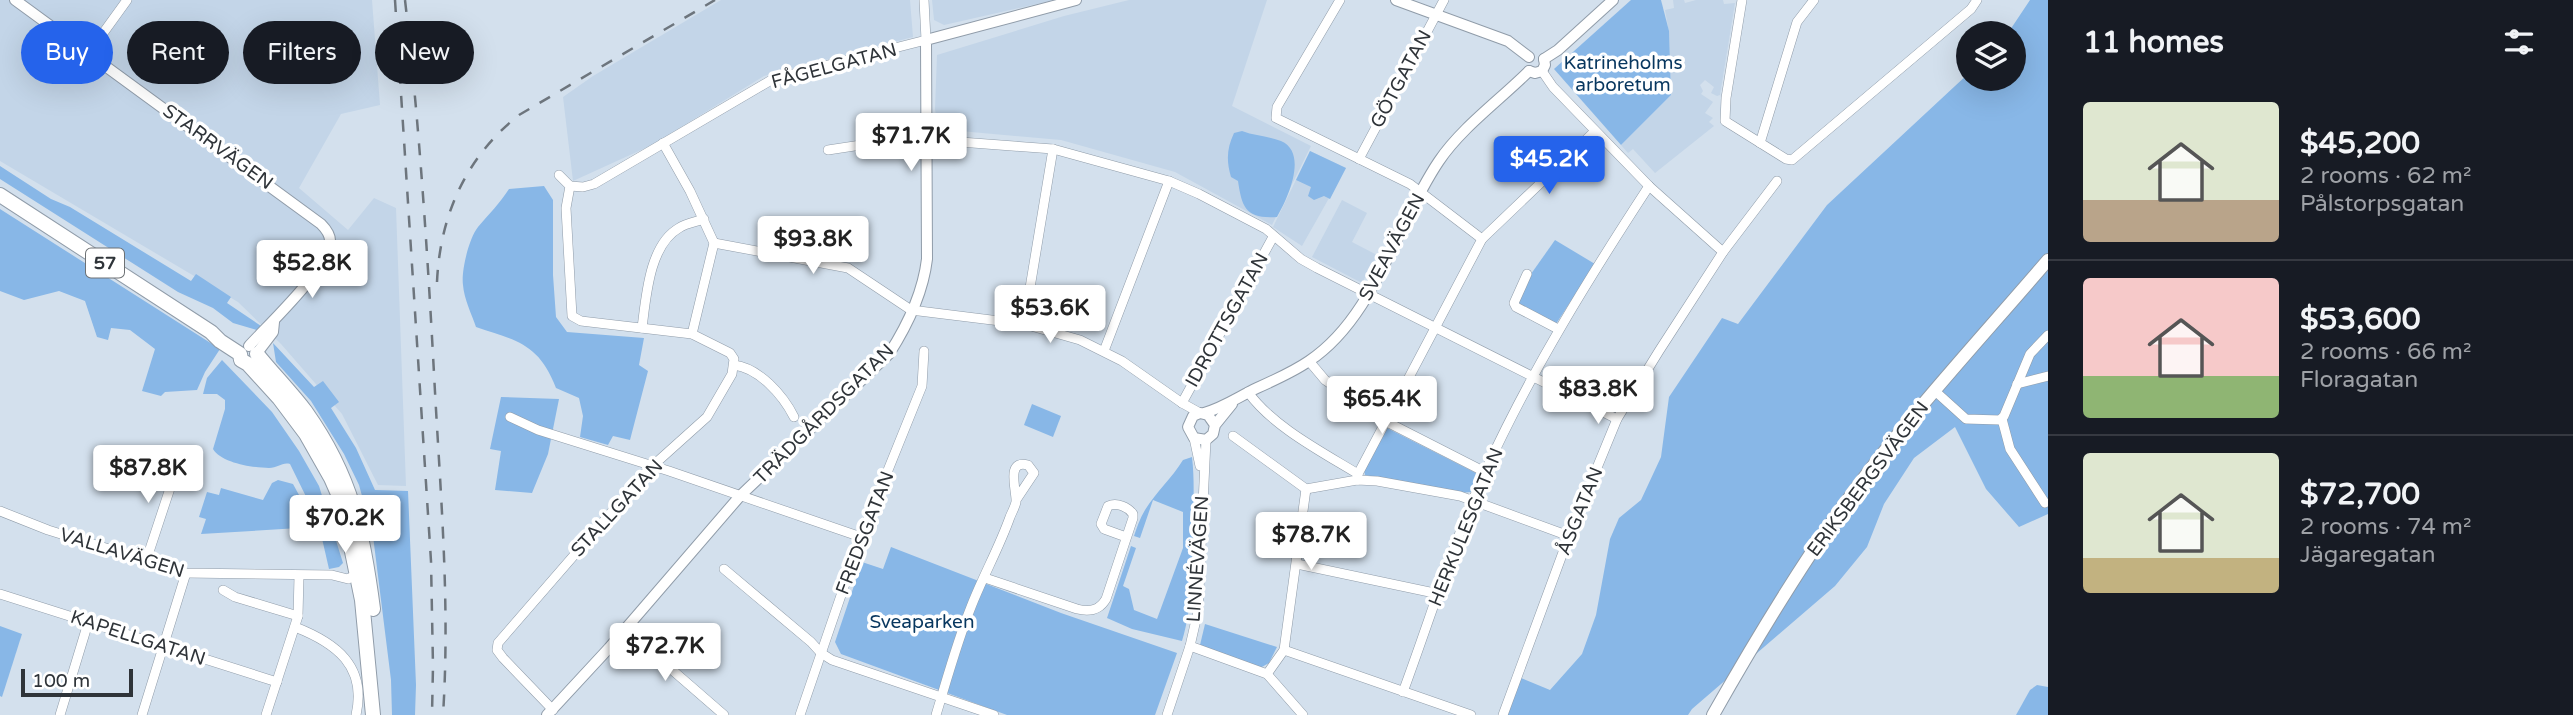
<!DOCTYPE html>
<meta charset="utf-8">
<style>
:root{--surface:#171b24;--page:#20242c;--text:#f1f3f6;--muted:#9ea1a6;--line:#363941;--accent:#2563eb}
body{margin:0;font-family:"Varela Round",sans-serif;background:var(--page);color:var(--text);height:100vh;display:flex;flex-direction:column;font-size:26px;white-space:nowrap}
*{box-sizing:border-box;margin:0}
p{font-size:23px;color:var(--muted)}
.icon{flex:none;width:38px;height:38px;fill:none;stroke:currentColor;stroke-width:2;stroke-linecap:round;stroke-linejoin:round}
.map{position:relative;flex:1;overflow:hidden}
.details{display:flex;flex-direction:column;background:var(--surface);width:525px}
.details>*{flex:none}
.top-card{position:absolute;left:21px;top:21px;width:665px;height:63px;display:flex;gap:14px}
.controls{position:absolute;left:1956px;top:21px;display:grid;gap:14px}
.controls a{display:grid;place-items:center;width:70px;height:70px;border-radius:50%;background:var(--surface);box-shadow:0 7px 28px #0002;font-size:35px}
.scale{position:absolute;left:21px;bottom:18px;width:112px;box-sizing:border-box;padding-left:7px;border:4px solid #2f3439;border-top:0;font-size:19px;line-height:24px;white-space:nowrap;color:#2f3439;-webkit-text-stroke:5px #fff;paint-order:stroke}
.price{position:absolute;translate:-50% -60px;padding:0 16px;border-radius:7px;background:#fff;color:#222;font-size:23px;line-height:46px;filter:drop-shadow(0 2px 4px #0008)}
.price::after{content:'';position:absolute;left:50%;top:42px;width:21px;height:16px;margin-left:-10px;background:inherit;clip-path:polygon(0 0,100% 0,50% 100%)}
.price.selected{background:var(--accent);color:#fff}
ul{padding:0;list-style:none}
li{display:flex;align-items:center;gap:21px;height:175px;padding:0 35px}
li+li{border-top:2px solid var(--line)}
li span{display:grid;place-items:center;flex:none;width:196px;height:140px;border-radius:7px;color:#555}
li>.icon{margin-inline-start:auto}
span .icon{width:84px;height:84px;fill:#fffc;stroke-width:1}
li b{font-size:30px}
h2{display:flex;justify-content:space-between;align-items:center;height:84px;padding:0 35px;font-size:30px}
.chip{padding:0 24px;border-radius:32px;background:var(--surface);box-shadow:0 7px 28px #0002;font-size:24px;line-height:63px}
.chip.selected{background:var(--accent);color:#fff}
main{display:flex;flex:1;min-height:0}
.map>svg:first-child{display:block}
.built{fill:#c3d5e8}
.green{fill:#88b7e7}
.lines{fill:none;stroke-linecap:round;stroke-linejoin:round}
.minor-casing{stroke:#909ca9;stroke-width:10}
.tertiary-casing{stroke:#909ca9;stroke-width:12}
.secondary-casing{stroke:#909ca9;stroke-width:14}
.primary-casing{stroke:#909ca9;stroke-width:16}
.minor{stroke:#fff;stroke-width:9}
.tertiary{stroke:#fff;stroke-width:10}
.secondary{stroke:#fff;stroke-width:12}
.primary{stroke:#fff;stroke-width:14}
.rail{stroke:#6d757d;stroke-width:2.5;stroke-dasharray:12 12;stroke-linecap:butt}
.labels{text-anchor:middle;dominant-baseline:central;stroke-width:7;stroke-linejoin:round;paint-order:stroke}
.shield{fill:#fff;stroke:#6d7174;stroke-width:2}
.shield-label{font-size:18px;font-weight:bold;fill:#2f3439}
.park-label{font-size:19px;fill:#08375f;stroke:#fff}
.street-label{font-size:19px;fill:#2f3439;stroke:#fff}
</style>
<main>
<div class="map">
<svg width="2048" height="715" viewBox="0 0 2048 715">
<rect width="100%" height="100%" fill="#d3e0ed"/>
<!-- built -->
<g class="built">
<polygon points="0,0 372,0 380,105 341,114 299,188 348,230 374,198 396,208 406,486 378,485 342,414 281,344 238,302 0,161"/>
<polygon points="721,0 910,0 913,37 764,76 652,145 573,181 563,97 593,76"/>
<polygon points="932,0 1054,0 944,25 934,20"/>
<polygon points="1129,0 1267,0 1232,106 1311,146 1272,225 1175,172 1061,140 938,129 935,109 937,55 1064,16"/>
<polygon points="1673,0 1684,0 1685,3 1696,0 1723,0 1724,4 1735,3 1720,95 1717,96 1711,93 1714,87 1705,80 1700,85 1703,91 1701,94 1713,102 1705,113 1713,118 1709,122 1714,126 1655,173 1633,149 1628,153 1621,145 1671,95 1669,32 1665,10 1674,8"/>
<polygon points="1310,151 1346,168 1302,246 1273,227"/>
<polygon points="1342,200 1367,213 1352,242 1377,255 1362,283 1312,257"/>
</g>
<!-- green -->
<g class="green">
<polygon points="1631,0 1661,0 1669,31 1671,95 1621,145 1554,69"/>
<polygon points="2030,0 2048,0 2048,514 2019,527 1986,489 1955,427 1914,458 1884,504 1867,547 1835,586 1692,709 1688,715 1506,715 1521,678 1550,690 1582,654 1596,615 1610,539 1619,518 1641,500 1661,457 1669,397 1722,318 1738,324 1827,205 1969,73 1969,79 2014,79 2014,33 2008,33"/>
<path d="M 1242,131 C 1255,136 1268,136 1281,141 C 1309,153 1287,200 1277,217 C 1246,219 1242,208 1238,181 L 1231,177 C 1226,160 1227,148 1234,133 Z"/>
<polygon points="1310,151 1346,168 1330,199 1324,196 1314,200 1308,196 1311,187 1296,180"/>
<polygon points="0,166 51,199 70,207 191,281 196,274 231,297 227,303 261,326 257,330 233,323 213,308 178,292 0,179"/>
<path d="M 544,186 L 553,200 L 553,275 L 556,317 L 567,332 L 644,338 L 639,365 L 648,371 L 630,440 L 613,436 L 608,445 L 580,437 L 583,416 L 579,398 L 556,388 C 539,344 518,341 476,327 C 472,315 464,299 463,285 C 461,271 469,238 478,227 C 489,214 500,203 509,189 Z"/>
<polygon points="0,209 220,349 205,372 197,390 165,392 161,396 142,391 155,349 130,330 111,328 108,340 97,337 85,301 59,291 24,300 0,291"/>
<polygon points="1555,240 1595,264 1556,324 1517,303 1531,274"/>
<polygon points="273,343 314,387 323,381 339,402 331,408 356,448 375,490 408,491 416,685 415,715 392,715 391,680 373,536 359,485 344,454 311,401 276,362"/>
<path d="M 222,360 L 272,412 L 299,451 L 319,486 L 343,563 L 339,567 L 329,569 L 318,521 L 290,464 C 282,462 278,468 269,468 C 254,468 221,463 213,449 L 225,409 L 225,400 L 217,394 L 203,394 L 207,378 Z"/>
<polygon points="501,397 559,399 548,454 532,493 495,490 501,451 490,449"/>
<polygon points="1032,404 1061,416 1053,437 1024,425"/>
<polygon points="1387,428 1478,474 1471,492 1460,493 1365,475 1364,470"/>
<path d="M 1192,457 C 1195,483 1193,508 1193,533 C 1191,569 1193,606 1182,641 L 1132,629 L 1107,618 L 1131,546 L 1136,548 L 1123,586 L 1129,589 L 1134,610 L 1157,619 L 1183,548 L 1183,512 L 1153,500 L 1140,538 L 1134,536 C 1137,527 1140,518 1145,510 C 1156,492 1172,478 1183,460 Z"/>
<polygon points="278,480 293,484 299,495 303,510 305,536 300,534 299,528 201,534 206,519 199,517 207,492 219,495 221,488 263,500 272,483"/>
<polygon points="891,547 1061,613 1177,653 1155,715 1007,715 841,654 835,642 862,562 883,569"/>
<polygon points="1205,624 1277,647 1269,663 1260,668 1202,647 1200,645"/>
<polygon points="0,626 22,634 2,697 0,696"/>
<polygon points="2037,685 2048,687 2048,715 2016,715 2030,690"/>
</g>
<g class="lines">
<defs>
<g id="minor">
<polyline points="1340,0 1277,107 1276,118 1410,184 1482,239"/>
<polyline points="1742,0 1726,98 1725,121 1786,159 1792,160 1971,9 1977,0"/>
<polyline points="88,54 127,0"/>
<polyline points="1542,71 1553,87 1649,186 1723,252"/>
<polyline points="663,143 690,191 714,243 692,334"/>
<polyline points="1760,143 1797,22 1814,0"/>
<polyline points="828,150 907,138 1053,149 1169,181 1199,194 1266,229 1301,259 1317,268 1617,419"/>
<polyline points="1359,159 1444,0"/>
<polyline points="570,186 583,187 594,184 773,79 926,40 924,0"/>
<polyline points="714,243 848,268 911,310 1024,324 1080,340 1122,361 1182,403 1200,413"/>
<polyline points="1527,274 1514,303 1516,307 1558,329"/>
<polyline points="1024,324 1053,149"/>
<path d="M 642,328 C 646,298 649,245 679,228 C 686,223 696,222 704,219"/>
<polyline points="1104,351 1169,181"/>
<polyline points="1309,361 1325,380 1385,421 1485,472"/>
<path d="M 734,365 C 759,368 783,395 794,417"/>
<polyline points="2017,384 2048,376"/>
<polyline points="1935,391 1966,419 2000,420 2004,416 2030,354 2048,335"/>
<path d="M 1248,392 C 1272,426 1322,452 1358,474"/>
<polyline points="1182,403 1273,237"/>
<polyline points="510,417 538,430 669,471 861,537"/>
<polyline points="2002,419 2010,449 2045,503"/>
<polyline points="1233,436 1306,489 1357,480 1377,481 1460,496 1569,536"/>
<polyline points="1194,438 1200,466"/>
<polyline points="1357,480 1358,474 1482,239 1595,131"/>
<polyline points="0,511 48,530 186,573 332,575 348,579 357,574"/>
<polyline points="146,561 180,458"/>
<polyline points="1297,564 1439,594"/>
<polyline points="724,569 811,642 821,653 832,660 994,715"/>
<path d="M 985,578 L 1077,609 C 1089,612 1099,611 1106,599 L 1133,518 L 1133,514 C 1128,507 1117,502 1108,506 L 1101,524 L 1104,529 L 1126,537"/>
<polyline points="223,590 235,597 298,616"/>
<polyline points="0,594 277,682"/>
<path d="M 295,627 C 336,643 367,666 356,715"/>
<polyline points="625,629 724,715"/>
<polyline points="1190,646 1267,674 1303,715"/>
<polyline points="1284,650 1471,715"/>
<polyline points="1267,674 1284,650 1306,489"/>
<path d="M 1403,692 C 1430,619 1453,543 1485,472 C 1531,371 1589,278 1649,186"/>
<polyline points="553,710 503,658 497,650 498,643 648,470 707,417 732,374 734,359 730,353 692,334 581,321 572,316 566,208 570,186 559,175"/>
<polyline points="60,715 88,623"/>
<polyline points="142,715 186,573"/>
<polyline points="266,715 298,616 299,576"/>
<polyline points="800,715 861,537 922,386 924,351"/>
<path d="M 936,715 C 947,679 957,642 971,607 C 983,576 999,548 1010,517 C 1012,512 1015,507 1016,502 C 1017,491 1005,459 1028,465 L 1034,473 L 1016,500"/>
<polyline points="1167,715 1190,646 1198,611 1206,440"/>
<polyline points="1503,715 1569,536 1617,419 1659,351 1723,252 1777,181"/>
</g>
<g id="tertiary">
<path d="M 15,0 L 321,224 C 326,229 331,235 330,243 C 326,271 269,324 249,346"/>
<polyline points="1396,0 1508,41 1529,57"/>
<polyline points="1544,59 1558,50 1613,0"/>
<polyline points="1529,71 1535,73 1542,71 1545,65 1544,59"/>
<polyline points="257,353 273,332 274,322"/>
<path d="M 1204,413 C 1223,408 1240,396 1257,388 C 1275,380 1293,372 1309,361 C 1375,317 1396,224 1439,161 C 1461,128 1501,99 1529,71"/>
<polyline points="1215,425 1208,415 1200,413 1193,416 1188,427 1194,438 1206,440 1213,434 1215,425 1232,404"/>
<path d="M 547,715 L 609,648 L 740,496 L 889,354 C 907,326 923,293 927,259 L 926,40 L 1076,0"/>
</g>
<path id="secondary" d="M 1713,715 C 1756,639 1801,564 1852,494 C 1912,412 1982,337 2048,260"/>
<g id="primary">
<polyline points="0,195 211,332 220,341 240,354 241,360 248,364 279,398 306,434 331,478 342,503 362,600 373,715"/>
<path d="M 257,354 C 273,374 291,392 306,412 C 352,477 363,532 373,609"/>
</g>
</defs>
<!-- minor casing -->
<use href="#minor" class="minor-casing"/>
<!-- tertiary casing -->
<use href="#tertiary" class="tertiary-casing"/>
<!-- secondary casing -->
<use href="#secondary" class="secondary-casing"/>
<!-- primary casing -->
<use href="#primary" class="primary-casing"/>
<!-- minor -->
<use href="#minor" class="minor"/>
<!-- tertiary -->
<use href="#tertiary" class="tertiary"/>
<!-- secondary -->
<use href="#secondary" class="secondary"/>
<!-- primary -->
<use href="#primary" class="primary"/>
<!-- rail -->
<g class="rail">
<polyline points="395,0 431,561 433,666 432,715"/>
<path d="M 405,0 C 420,130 428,261 435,392 C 441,500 450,607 443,715"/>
<path d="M 437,282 C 440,215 466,157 519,115 L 715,0"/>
</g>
</g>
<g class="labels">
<!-- shield labels -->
<rect class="shield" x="86" y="248.5" width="38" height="29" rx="5"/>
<g class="shield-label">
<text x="105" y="263">57</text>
</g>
<!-- park labels -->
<g class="park-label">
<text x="1623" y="63">Katrineholms<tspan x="1623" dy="22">arboretum</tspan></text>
<text x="922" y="622">Sveaparken</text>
</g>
<!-- street labels -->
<g class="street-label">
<text transform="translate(834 66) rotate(-15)">FÅGELGATAN</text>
<text transform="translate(1401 79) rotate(-62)">GÖTGATAN</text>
<text transform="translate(218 147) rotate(36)">STARRVÄGEN</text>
<text transform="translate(1392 247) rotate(-62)">SVEAVÄGEN</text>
<text transform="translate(1227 320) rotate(-61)">IDROTTSGATAN</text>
<text transform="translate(824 414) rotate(-45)">TRÄDGÅRDSGATAN</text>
<text transform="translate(1868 479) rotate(-53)">ERIKSBERGSVÄGEN</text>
<text transform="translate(617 508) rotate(-47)">STALLGATAN</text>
<text transform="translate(1580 511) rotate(-68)">ÅSGATAN</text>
<text transform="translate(1466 527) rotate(-68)">HERKULESGATAN</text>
<text transform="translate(865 533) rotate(-69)">FREDSGATAN</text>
<text transform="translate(122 553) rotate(17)">VALLAVÄGEN</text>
<text transform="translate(1198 559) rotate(-86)">LINNÉVÄGEN</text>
<text transform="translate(138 638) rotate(18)">KAPELLGATAN</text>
</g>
</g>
</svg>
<div class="controls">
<a><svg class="icon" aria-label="layers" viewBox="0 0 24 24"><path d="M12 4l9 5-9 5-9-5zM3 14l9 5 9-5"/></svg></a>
</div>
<div class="scale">100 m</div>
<b class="price" style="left:911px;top:173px">$71.7K</b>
<b class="price selected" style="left:1549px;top:196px">$45.2K</b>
<b class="price" style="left:813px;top:276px">$93.8K</b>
<b class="price" style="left:312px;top:300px">$52.8K</b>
<b class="price" style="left:1050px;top:345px">$53.6K</b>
<b class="price" style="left:1598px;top:426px">$83.8K</b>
<b class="price" style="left:1382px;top:436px">$65.4K</b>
<b class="price" style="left:148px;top:505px">$87.8K</b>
<b class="price" style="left:345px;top:555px">$70.2K</b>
<b class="price" style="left:1311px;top:572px">$78.7K</b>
<b class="price" style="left:665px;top:683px">$72.7K</b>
<div class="top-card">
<a class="chip selected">Buy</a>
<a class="chip">Rent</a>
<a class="chip">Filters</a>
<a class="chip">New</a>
</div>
</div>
<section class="details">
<h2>11 homes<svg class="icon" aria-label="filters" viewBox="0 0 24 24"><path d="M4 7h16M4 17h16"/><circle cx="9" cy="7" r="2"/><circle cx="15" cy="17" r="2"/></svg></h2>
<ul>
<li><span style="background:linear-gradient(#dfe7d0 70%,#b9a48a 0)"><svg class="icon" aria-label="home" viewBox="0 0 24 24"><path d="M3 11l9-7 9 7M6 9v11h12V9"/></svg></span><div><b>$45,200</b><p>2 rooms · 62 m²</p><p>Pålstorpsgatan</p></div></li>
<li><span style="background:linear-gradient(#f6c9c9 70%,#8fb573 0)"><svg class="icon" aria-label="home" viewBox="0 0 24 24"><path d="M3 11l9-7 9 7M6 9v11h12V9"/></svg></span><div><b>$53,600</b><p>2 rooms · 66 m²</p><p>Floragatan</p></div></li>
<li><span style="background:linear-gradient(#dfe7d0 75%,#c2b280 0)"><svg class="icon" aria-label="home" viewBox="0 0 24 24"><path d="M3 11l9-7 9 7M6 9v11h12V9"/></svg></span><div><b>$72,700</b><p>2 rooms · 74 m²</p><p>Jägaregatan</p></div></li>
</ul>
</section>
</main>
